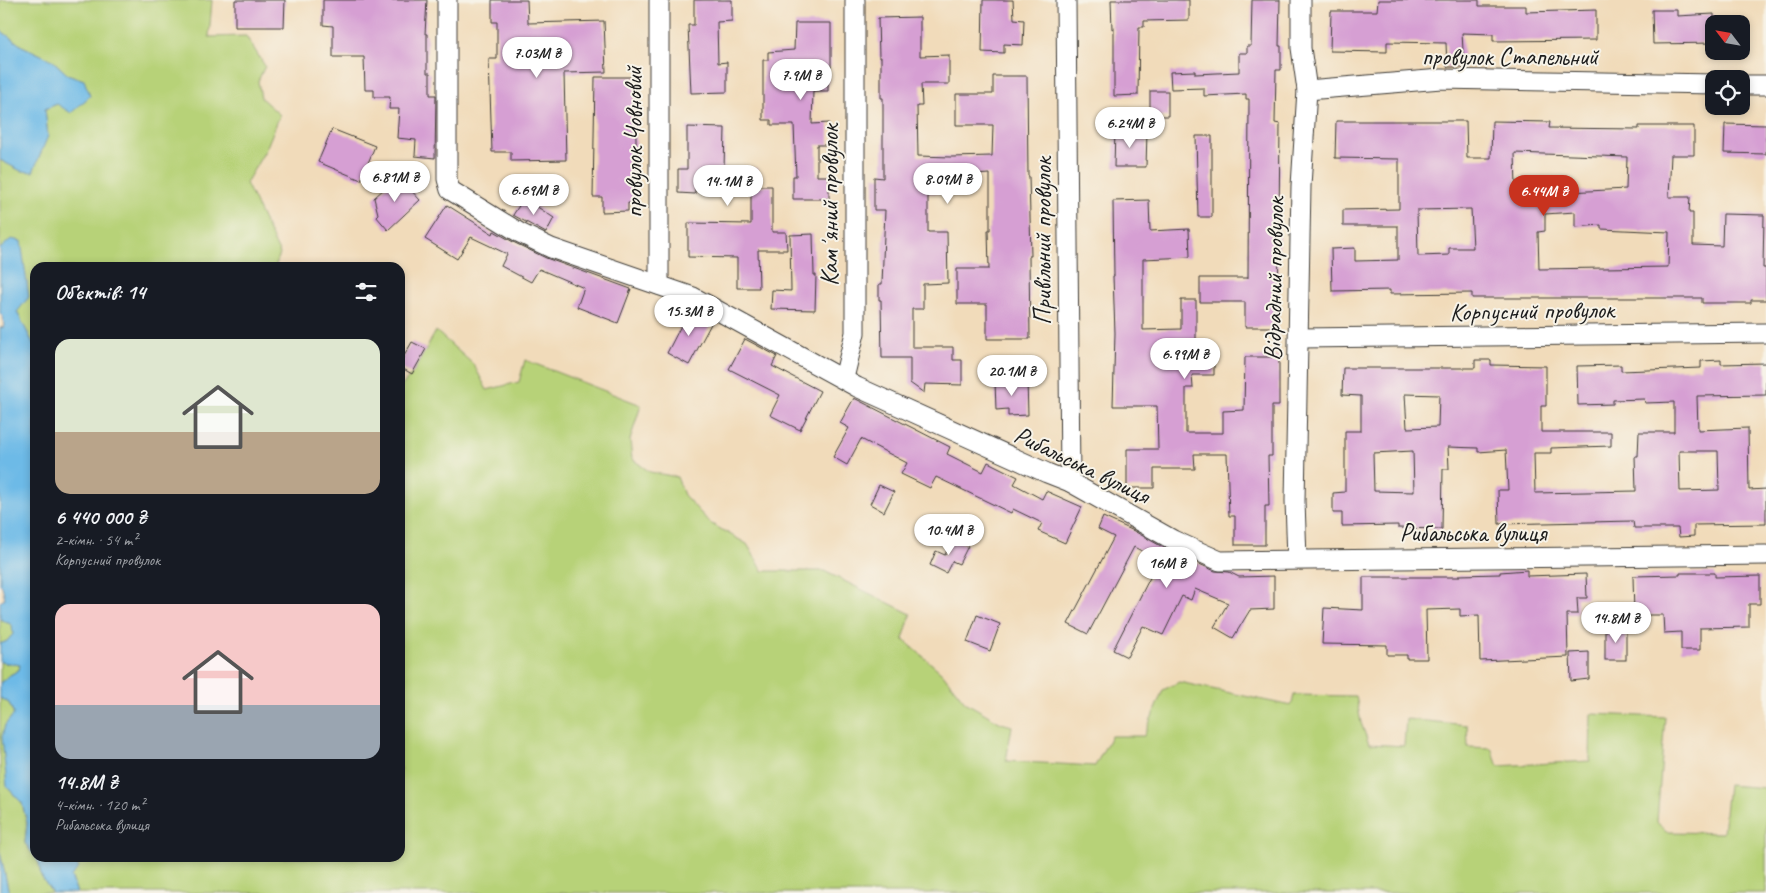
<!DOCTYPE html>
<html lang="uk">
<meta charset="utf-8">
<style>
:root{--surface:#171b24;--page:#242831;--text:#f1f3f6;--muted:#9ea1a6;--accent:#c8321e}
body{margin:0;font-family:Caveat,sans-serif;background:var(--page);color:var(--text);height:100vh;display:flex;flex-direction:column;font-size:19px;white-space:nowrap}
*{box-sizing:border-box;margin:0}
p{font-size:16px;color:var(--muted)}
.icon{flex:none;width:28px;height:28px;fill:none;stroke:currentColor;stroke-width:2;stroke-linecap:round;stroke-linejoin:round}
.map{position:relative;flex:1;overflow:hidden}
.side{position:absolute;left:30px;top:262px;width:375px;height:600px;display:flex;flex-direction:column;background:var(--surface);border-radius:15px;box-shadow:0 2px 8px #0003}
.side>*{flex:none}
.needle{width:32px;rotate:301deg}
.buttons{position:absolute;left:1705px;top:15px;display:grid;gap:10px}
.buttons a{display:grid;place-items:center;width:45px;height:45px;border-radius:10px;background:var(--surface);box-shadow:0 2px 8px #0003;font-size:25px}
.price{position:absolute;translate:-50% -42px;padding:0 11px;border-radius:18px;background:#fff;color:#222;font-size:16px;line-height:32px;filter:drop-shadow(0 1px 2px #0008)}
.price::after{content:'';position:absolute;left:50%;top:30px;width:15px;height:11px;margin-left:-8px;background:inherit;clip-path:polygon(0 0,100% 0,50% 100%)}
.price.current{background:var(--accent);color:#fff}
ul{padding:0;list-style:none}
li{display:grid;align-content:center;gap:10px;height:265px;padding:0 25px}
li span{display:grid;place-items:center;height:155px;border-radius:15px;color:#555}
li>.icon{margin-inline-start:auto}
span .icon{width:90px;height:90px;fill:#fffc;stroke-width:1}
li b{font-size:21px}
h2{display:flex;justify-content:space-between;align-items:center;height:60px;padding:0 25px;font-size:21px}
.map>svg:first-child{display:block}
.green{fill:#b7d278;stroke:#6a774a}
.water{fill:#6dbae7;stroke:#446b82}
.building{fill:#d69fd3;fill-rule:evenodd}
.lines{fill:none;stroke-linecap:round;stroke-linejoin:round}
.minor-casing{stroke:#3c3934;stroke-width:21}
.minor{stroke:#fff;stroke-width:19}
.labels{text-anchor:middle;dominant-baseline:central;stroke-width:4;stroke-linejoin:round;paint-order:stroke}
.street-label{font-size:25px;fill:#1c1c1c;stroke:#f7f3e8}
</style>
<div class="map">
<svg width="1766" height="893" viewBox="0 0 1766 893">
<rect width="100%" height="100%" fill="#f7f3e8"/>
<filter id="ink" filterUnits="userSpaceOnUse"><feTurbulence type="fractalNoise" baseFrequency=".02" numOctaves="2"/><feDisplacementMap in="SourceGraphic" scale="10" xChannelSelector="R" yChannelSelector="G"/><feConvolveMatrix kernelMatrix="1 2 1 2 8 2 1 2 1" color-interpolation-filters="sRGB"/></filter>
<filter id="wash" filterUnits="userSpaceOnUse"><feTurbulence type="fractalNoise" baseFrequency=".0096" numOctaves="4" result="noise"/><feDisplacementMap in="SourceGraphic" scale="20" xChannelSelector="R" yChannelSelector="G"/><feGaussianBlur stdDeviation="1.12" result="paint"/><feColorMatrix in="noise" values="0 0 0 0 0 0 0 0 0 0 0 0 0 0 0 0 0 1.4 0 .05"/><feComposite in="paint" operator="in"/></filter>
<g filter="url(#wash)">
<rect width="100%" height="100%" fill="#f1dbba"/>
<!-- green -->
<g class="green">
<polygon points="0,0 212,0 209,37 246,36 265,66 258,81 261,98 280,115 266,149 246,183 280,254 275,267 35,268 35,347 17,312 0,249 0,160 21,171 48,136 45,109 57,104 84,80 67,74 52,60 22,46 0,30"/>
<polygon points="436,331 474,365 487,390 519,382 525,360 641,405 630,440 632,459 650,472 677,477 684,495 710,523 747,544 763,571 824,571 911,614 903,639 942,673 965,702 1001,723 1012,726 1006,761 1095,766 1111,736 1144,736 1163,690 1179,682 1291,706 1294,695 1356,696 1361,723 1369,744 1404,746 1406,719 1467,725 1468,747 1491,748 1498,766 1590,761 1591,714 1665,717 1657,822 1666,832 1723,833 1728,785 1766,788 1766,893 77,893 71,875 79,868 73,858 400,858 400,388 412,374"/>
<polygon points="0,619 12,625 13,635 7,641 0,644"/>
<polygon points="0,662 20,665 19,670 10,675 0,683"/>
<polygon points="0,698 9,703 14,714 5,725 7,787 22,803 27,823 25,843 39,863 41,876 52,893 9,893 0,852"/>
</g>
<!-- water -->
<g class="water">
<polygon points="0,30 22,46 52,60 67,74 84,80 90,96 71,113 57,104 45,109 48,136 33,172 21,171 0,160"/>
<polygon points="11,239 21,241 29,297 17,312 35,347 35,858 73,858 79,868 71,876 77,893 52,893 41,876 39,863 25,843 27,823 22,803 7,787 2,737 5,725 14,714 9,703 0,698 0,683 10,675 19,670 20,665 0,662 0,644 7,641 13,634 12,625 0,619 0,602 5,598 2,586 0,584 0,328 4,327 3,317 0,314 0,249"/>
<polygon points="0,852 9,893 0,893"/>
</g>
<g id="blocks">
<!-- building -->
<g class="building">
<polygon points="235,0 285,0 284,27 235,27"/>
<polygon points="323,0 427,0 425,34 427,34 427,73 430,73 430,95 436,95 435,158 415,156 416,140 397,138 399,109 389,109 390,97 374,97 374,90 365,90 364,57 333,57 333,26 323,25"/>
<polygon points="492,0 527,0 528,23 604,21 606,72 564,73 566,160 511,161 511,152 492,152 489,59 497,59 497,22 492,22"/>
<polygon points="694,0 732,0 732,21 717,22 718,63 727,62 727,92 691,93 688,25 694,25"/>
<polygon points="983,0 1013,0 1014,19 1024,20 1023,45 1004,44 1004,53 982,52"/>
<polygon points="1111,0 1189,0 1189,20 1144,21 1144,27 1139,27 1138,95 1114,96 1114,28 1112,29"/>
<polygon points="1252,0 1280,0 1279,46 1281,46 1281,70 1276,70 1275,123 1280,124 1278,327 1245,327 1245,302 1200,302 1200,278 1248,278 1249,99 1246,99 1246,94 1204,96 1204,88 1171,89 1170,72 1195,71 1195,74 1239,72 1239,53 1247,53 1247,46 1251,46"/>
<polygon points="1378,0 1479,0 1479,6 1526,6 1526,12 1596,10 1596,40 1493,41 1493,34 1462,33 1464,67 1447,67 1446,43 1387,42 1387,52 1330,51 1331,11 1377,11"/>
<polygon points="1652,10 1677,10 1677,16 1714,14 1714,43 1653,44"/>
<polygon points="920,17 920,56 949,55 949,84 921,84 922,106 917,106 918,156 951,157 992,156 993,125 956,125 956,94 993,94 993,76 1027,76 1028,176 1029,176 1031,256 1029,256 1030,339 987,339 987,304 957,304 957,269 989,269 988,230 990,230 990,174 955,176 955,193 928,193 928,232 947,232 948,283 923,284 923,309 912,309 912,347 953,347 953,360 962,360 962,385 925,384 924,393 910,383 910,358 882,358 881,300 879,300 879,284 882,284 885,210 874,210 874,177 883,178 883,98 881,98 881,57 879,57 878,18"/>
<polygon points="795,23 831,23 831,67 828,67 828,91 813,91 812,124 829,123 829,145 817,145 817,176 829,176 829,199 793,199 793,176 796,176 794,125 771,125 771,120 763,120 763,60 768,60 768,52 794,50"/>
<polygon points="595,77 635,77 637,203 628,203 628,211 602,212 602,197 593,197"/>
<rect x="1150" y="91" width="18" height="25"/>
<path d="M 1336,121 L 1466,121 L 1467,158 L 1491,158 L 1492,121 L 1550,122 L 1549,128 L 1639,129 L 1639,126 L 1694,126 L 1694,155 L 1671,155 L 1669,197 L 1690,197 L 1689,213 L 1693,213 L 1693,245 L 1722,246 L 1723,214 L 1764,215 L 1763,268 L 1766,268 L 1766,300 L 1751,300 L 1751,303 L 1702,303 L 1702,298 L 1472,298 L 1472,293 L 1390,294 L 1390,290 L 1332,291 L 1331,249 L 1355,248 L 1355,261 L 1398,260 L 1398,226 L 1343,226 L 1343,210 L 1399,209 L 1399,159 L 1335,158 ZM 1515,153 L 1627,157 L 1626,189 L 1532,194 L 1531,188 L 1516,188 ZM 1471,209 L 1473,248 L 1449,248 L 1449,255 L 1418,256 L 1417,210 ZM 1575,212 L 1575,227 L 1601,225 L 1601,229 L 1669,232 L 1668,267 L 1539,269 L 1538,232 L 1545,231 L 1545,214 Z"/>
<polygon points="1725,124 1766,125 1766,154 1724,153"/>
<polygon points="687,127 725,128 724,169 758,168 759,186 772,186 772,232 786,232 787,250 758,250 759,288 737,288 737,258 688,257 688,223 751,224 751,190 695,188 695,194 678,193 678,169 687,169"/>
<polygon points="332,129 375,146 361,180 318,162"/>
<polygon points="1115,130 1147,131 1146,167 1114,167"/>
<polygon points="1196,136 1212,136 1212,217 1198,217"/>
<polygon points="398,176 420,200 388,230 376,216 378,214 374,198"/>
<polygon points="524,198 554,218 546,233 513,215"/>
<polygon points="1149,200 1150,231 1189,229 1190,257 1143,259 1143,330 1181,329 1181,300 1196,300 1196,347 1214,347 1214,375 1192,375 1193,388 1186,388 1186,433 1223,433 1223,411 1244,410 1245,357 1279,357 1279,406 1272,406 1272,456 1268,456 1269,506 1265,506 1265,545 1235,545 1235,516 1229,516 1227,454 1194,454 1195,469 1154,469 1154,488 1127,488 1127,449 1158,449 1157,406 1113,406 1115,333 1113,276 1114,276 1113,201"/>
<polygon points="447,205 493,234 494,231 515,243 546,258 631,289 618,323 577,307 584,288 539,269 531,282 501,266 507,254 471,237 457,259 425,239"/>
<polygon points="813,234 814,275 816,275 815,310 771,309 772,290 791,291 790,235"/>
<polygon points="689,310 712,322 689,365 667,353"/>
<polygon points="745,339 777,356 772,366 820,391 800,430 770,415 780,395 729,369"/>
<polygon points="412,342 426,349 412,374 400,367 400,363"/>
<path d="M 1475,360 L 1491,360 L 1491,365 L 1546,366 L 1546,406 L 1541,406 L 1541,432 L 1611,432 L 1611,446 L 1551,448 L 1551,453 L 1534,453 L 1535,493 L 1636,491 L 1635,456 L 1638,456 L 1639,432 L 1674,432 L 1674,402 L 1645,403 L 1644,399 L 1613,400 L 1613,404 L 1578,405 L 1577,366 L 1621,365 L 1621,371 L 1701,368 L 1701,361 L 1721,360 L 1721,364 L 1766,363 L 1766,395 L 1697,396 L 1698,430 L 1748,428 L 1749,490 L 1766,489 L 1766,524 L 1694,525 L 1694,536 L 1679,537 L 1678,528 L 1634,528 L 1633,521 L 1499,524 L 1498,490 L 1508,490 L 1506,450 L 1478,452 L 1478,448 L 1448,447 L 1449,469 L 1443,469 L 1442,529 L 1398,528 L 1398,525 L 1342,526 L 1342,513 L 1333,513 L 1333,493 L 1345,492 L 1345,431 L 1361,431 L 1361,396 L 1342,395 L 1343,368 L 1475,368 ZM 1405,394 L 1439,395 L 1438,427 L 1407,428 ZM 1413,451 L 1414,492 L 1374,491 L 1373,453 ZM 1679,451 L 1718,451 L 1719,490 L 1680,491 Z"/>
<polygon points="1027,380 1028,415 1008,416 1008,409 996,410 995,381"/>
<polygon points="854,398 950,447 947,454 983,472 988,462 1018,477 1014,484 1042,499 1046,491 1082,507 1065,543 1038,531 1042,523 1013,509 1011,513 936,477 930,488 901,474 907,463 861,439 847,465 833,457 849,428 840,423"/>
<polygon points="879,485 894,492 884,512 870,504"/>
<polygon points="1103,517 1134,531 1168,550 1215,571 1229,572 1239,577 1274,576 1274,609 1250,610 1233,638 1214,627 1228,603 1195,589 1191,600 1182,596 1163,635 1143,626 1127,657 1113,650 1159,560 1134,547 1088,634 1068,624 1114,537 1098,529"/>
<polygon points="953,538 968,546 959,564 952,561 946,573 930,565 936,551 945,555"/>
<polygon points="1527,570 1527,576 1586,574 1587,598 1577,598 1578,614 1567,614 1568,657 1480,661 1479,615 1460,616 1460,609 1426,610 1427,659 1407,659 1407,655 1387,655 1387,645 1322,644 1324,608 1363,610 1363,577 1459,577 1459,575 1500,574 1500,572"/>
<polygon points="1680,573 1715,573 1715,577 1760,576 1760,604 1749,604 1749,627 1700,628 1700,650 1681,650 1681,632 1664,633 1663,615 1634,615 1633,576 1680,575"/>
<polygon points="977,615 1000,624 990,651 967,642"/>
<rect x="1605" y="629" width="21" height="31"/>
<polygon points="1589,652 1589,679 1571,681 1570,653"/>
</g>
</g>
</g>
<g filter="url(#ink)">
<use href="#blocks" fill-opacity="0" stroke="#3c3934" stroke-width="1"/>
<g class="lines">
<defs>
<g id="minor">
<polyline points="447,0 447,179 450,190 520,233 551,248 693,297 857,387 1047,473 1070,482 1173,540 1220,561 1766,555"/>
<polyline points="659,0 659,285"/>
<polyline points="1066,0 1070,482"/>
<polyline points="1741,85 1766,85"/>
<polyline points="1307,90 1441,79 1714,84"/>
<polyline points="1299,338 1766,333"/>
<polyline points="844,378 855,333 855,0"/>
<polyline points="1297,559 1295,501 1301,186 1307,90 1301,48 1301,0"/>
</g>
</defs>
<!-- minor casing -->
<use href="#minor" class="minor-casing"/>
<!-- minor -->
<use href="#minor" class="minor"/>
</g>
</g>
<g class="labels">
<!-- street labels -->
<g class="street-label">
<text x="1510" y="57">провулок Стапельний</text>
<text transform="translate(634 142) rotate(-90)">провулок Човновий</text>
<text transform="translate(830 205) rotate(-90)">Камʼяний провулок</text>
<text transform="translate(1043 241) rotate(-90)">Привільний провулок</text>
<text transform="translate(1274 279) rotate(-89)">Відрадний провулок</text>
<text transform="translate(1532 311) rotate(-1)">Корпусний провулок</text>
<text transform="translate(1082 465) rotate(26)">Рибальська вулиця</text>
<text x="1473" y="533">Рибальська вулиця</text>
</g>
</g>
</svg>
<div class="buttons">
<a><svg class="needle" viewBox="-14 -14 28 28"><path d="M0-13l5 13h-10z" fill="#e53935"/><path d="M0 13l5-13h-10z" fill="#9ea1a6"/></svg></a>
<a><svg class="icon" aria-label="locate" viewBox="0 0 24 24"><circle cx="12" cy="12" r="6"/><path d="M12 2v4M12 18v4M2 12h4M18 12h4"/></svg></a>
</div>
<b class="price" style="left:537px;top:79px">7.03M ₴</b>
<b class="price" style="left:801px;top:101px">7.9M ₴</b>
<b class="price" style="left:1130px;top:149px">6.24M ₴</b>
<b class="price" style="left:395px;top:203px">6.81M ₴</b>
<b class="price" style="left:948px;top:205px">8.09M ₴</b>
<b class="price" style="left:728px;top:207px">14.1M ₴</b>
<b class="price" style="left:534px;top:216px">6.69M ₴</b>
<b class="price current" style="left:1544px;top:217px">6.44M ₴</b>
<b class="price" style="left:689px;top:337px">15.3M ₴</b>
<b class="price" style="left:1185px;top:380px">6.99M ₴</b>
<b class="price" style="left:1012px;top:397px">20.1M ₴</b>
<b class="price" style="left:949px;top:556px">10.4M ₴</b>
<b class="price" style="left:1167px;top:589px">16M ₴</b>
<b class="price" style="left:1616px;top:644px">14.8M ₴</b>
<section class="side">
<h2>Об’єктів: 14<svg class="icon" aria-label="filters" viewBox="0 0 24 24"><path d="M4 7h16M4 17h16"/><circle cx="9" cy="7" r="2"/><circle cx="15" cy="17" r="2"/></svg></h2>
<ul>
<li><span style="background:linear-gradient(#dfe7d0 60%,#b9a48a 0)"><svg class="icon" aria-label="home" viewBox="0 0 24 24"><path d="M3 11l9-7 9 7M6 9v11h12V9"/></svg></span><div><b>6 440 000 ₴</b><p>2-кімн. · 54 m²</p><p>Корпусний провулок</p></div></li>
<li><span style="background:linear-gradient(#f6c9c9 65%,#9aa5b1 0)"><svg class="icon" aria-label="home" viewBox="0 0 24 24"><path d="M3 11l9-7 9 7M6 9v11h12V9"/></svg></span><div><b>14.8M ₴</b><p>4-кімн. · 120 m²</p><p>Рибальська вулиця</p></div></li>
</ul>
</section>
</div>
